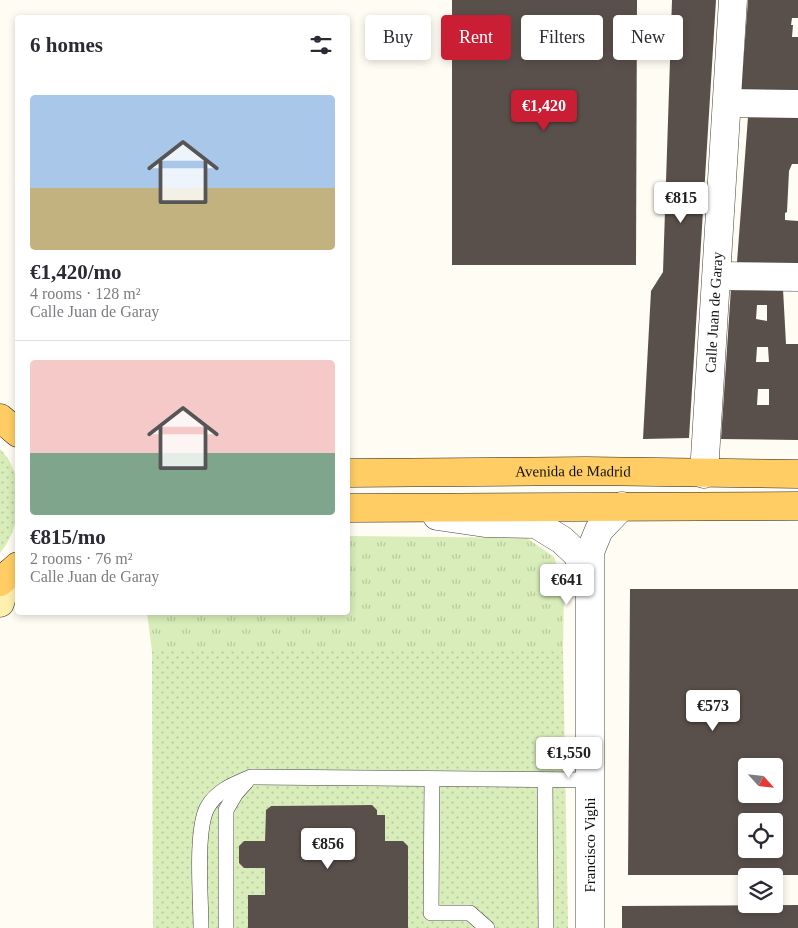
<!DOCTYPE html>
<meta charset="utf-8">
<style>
:root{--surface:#fff;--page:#f2f2f3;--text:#2b2b33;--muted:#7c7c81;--line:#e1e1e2;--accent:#ca1e34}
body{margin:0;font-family:"Times New Roman",serif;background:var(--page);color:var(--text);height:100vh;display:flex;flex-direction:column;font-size:19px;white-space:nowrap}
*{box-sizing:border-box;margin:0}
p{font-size:16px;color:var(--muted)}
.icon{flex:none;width:28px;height:28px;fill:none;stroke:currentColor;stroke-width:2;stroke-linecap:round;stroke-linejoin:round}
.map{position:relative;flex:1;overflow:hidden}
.sheet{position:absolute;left:15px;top:15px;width:335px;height:600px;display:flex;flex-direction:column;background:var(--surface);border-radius:5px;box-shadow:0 2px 8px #0003}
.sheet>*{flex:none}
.hud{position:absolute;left:365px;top:15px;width:358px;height:45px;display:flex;gap:10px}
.needle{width:32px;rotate:117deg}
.fabs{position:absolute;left:738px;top:758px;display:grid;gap:10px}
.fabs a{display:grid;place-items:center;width:45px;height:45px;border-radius:5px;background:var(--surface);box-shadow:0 2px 8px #0003;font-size:25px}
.price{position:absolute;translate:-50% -42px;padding:0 11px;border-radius:5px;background:#fff;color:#222;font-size:16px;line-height:32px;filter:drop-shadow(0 1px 2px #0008)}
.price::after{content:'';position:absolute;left:50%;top:30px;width:15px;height:11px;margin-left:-8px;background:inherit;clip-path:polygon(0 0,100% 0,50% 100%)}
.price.active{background:var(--accent);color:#fff}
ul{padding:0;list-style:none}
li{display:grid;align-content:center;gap:10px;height:265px;padding:0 15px}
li+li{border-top:1px solid var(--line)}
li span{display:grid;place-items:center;height:155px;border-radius:5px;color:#555}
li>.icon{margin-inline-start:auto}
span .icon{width:90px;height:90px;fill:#fffc;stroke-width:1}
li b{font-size:21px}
h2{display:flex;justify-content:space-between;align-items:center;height:60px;padding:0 15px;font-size:21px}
.chip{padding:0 18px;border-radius:5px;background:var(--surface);box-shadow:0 2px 8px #0003;font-size:18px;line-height:45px}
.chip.active{background:var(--accent);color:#fff}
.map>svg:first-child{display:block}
.grass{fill:url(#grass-tufts)}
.garden{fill:url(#garden-dots)}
.building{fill:#5a504b;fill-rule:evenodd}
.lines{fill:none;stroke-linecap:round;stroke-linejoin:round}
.service-casing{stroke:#434343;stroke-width:16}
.minor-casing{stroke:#434343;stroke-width:29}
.secondary-casing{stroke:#323232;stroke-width:29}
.primary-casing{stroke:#212121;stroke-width:29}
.service{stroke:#fff;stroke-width:15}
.minor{stroke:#fff;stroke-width:28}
.secondary{stroke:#fff0ae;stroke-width:28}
.primary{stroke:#ffcd63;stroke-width:28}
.labels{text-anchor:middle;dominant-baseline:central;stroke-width:5;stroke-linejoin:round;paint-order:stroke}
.street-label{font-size:15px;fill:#101010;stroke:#fff}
</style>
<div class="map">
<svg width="798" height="928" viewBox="0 0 798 928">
<defs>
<pattern id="grass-tufts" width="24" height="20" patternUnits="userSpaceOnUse" patternTransform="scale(1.25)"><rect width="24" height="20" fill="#d8edb9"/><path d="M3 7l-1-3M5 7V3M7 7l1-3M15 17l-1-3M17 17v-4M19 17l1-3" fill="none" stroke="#b8ca9e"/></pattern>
<pattern id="garden-dots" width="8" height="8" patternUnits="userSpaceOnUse" patternTransform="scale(1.25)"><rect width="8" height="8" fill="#d8edb9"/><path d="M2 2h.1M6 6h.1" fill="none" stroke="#b8ca9e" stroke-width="1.8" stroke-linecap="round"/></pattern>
</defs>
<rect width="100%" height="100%" fill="#fffcf3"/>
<!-- grass -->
<polygon class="grass" points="348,536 527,538 554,557 564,586 563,651 152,651 147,613 348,612"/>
<!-- garden -->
<g class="garden">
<path d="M 0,449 C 27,476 23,525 0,553 Z"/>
<polygon points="152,651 563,651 568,928 408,928 408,847 403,841 385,841 385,816 377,815 371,805 270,806 266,811 265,841 244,841 239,846 239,863 244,868 265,868 265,895 248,895 248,928 153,928"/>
</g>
<!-- building -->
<g class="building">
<polygon points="452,0 637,0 636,265 452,265"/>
<polygon points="672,0 716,0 689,438 643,439 651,291 663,272"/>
<polygon points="748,0 798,0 798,18 792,18 791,25 793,25 792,37 798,37 798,94 741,93"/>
<polygon points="748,117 798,118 798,164 792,164 789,171 787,212 785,213 785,220 798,221 798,263 737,262"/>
<path d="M 731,288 L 783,289 L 786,344 L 798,344 L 798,440 L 721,439 ZM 757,305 L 767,305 L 767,321 L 756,319 ZM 757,347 L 768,347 L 769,362 L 756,362 ZM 758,389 L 769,389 L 769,405 L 757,405 Z"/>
<path d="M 630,589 L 798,589 L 798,875 L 628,875 ZM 746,766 L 774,766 L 774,794 L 746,794 ZM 746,821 L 774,821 L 774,849 L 746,849 Z"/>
<polygon points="372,805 377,810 377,815 385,815 385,841 403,841 408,846 408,928 248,928 248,895 265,895 265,868 244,868 239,863 239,846 244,841 265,841 266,810 271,806"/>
<polygon points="798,905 798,928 622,928 622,906"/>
</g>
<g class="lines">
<defs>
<g id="service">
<polyline points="432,779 431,913 470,913 487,928"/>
<polyline points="545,780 546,928"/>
<path d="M 201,928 C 201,899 195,832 207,808 C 216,791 234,784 251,777 L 590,780"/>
<polyline points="226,928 226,810 236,793 246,782"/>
</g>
<g id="minor">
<polyline points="728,103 798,104"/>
<polyline points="717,276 798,277"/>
<path id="s1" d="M 704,474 L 733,0"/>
<polyline points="437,516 485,523 536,524 562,540 577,554 588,581"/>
<polyline points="590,928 590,552 599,530 622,506"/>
</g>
<polyline id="secondary" points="0,603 8,577"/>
<g id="primary">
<polyline points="0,418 18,433"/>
<path id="s2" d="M 348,473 L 586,471 L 798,474"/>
<polyline points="348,508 798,506"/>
<polyline points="0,582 18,566"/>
</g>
</defs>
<!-- service casing -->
<use href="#service" class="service-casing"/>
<!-- minor casing -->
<use href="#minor" class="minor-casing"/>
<!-- secondary casing -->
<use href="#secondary" class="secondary-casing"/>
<!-- primary casing -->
<use href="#primary" class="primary-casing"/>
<!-- service -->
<use href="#service" class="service"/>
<!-- minor -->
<use href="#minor" class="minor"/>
<!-- secondary -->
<use href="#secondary" class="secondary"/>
<!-- primary -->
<use href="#primary" class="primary"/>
</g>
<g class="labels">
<!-- street labels -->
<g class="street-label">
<text stroke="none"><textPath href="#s1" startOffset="162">Calle Juan de Garay</textPath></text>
<text stroke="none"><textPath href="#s2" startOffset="225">Avenida de Madrid</textPath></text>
<text transform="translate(590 845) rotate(-90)">Francisco Vighi</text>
</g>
</g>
</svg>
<div class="fabs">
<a><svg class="needle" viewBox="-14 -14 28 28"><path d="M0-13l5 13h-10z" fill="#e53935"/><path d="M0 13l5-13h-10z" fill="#7c7c81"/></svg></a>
<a><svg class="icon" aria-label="locate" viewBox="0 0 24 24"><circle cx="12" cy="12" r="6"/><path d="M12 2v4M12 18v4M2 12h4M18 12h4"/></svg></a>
<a><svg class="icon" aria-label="layers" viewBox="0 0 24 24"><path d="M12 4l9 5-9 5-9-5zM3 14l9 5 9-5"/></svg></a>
</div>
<b class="price active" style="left:544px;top:132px">€1,420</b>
<b class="price" style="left:681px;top:224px">€815</b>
<b class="price" style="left:567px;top:606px">€641</b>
<b class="price" style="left:713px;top:732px">€573</b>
<b class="price" style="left:569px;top:779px">€1,550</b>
<b class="price" style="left:328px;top:870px">€856</b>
<div class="hud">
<a class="chip">Buy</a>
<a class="chip active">Rent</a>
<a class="chip">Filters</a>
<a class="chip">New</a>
</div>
<section class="sheet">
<h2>6 homes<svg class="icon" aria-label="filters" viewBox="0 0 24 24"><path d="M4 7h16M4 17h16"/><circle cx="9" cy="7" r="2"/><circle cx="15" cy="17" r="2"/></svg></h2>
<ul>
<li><span style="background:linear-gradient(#a9c7e8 60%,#c2b280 0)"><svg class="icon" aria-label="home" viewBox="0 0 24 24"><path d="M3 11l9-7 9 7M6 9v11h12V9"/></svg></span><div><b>€1,420/mo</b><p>4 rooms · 128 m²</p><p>Calle Juan de Garay</p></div></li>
<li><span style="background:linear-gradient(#f6c9c9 60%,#7fa58c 0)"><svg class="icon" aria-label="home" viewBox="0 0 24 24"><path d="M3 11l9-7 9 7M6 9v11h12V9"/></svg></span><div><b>€815/mo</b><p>2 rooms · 76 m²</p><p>Calle Juan de Garay</p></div></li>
</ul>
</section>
</div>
